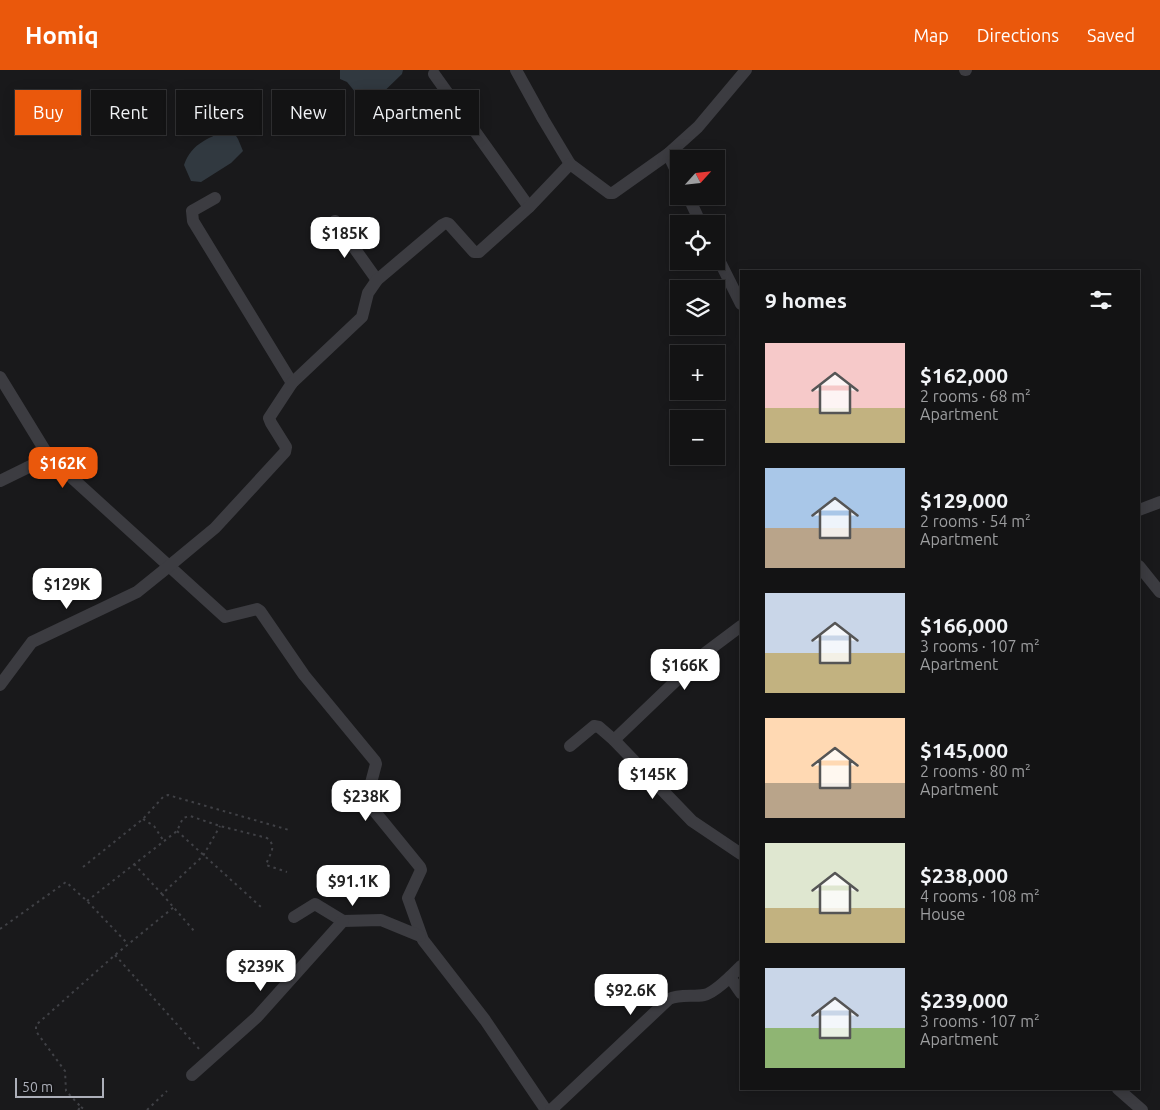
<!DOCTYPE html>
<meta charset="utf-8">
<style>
:root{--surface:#131314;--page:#202022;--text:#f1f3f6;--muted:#9d9ea0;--line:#323234;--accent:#ea580c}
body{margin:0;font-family:Ubuntu,sans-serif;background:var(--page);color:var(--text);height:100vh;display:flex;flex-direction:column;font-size:19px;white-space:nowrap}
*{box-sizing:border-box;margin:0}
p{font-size:16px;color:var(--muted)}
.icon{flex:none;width:28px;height:28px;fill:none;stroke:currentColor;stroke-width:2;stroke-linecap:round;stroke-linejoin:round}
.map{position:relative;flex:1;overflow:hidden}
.details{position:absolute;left:740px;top:200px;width:400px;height:820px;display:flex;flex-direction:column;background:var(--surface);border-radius:0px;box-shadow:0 2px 12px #0003,0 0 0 1px var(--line)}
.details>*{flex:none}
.hud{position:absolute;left:15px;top:20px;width:475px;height:45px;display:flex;gap:10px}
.needle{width:32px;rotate:63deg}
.fabs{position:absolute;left:670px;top:80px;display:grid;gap:10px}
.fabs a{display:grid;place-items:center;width:55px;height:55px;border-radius:0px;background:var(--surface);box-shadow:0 2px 12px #0003,0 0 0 1px var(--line);font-size:25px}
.scale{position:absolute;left:15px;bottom:12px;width:89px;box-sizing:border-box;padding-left:5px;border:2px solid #acafb9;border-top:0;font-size:14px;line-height:18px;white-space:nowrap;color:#acafb9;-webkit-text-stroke:4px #141416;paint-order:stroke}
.price{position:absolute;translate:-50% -42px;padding:0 11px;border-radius:10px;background:#fff;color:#222;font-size:16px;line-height:32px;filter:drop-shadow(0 1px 2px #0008)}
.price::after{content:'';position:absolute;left:50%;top:30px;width:15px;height:11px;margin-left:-8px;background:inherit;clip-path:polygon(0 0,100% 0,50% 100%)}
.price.current{background:var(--accent);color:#fff}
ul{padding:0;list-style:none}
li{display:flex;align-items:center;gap:15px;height:125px;padding:0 25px}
li span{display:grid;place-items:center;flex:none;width:140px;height:100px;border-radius:0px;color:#555}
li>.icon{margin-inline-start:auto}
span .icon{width:60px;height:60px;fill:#fffc;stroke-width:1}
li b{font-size:21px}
h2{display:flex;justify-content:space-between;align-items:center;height:60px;padding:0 25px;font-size:21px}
.pill{padding:0 18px;border-radius:0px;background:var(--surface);box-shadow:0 2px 12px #0003,0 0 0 1px var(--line);font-size:18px;line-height:45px}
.pill.current{background:var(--accent);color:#fff}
header{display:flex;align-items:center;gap:30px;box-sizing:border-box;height:70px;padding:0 25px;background:var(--accent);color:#fff}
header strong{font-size:24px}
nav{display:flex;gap:28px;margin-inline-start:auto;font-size:18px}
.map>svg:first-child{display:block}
.water{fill:#313940}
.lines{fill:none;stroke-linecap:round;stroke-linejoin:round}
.path{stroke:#404146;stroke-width:2;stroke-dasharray:2.5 4;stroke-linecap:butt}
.minor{stroke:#3c3c41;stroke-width:12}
</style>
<header>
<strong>Homiq</strong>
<nav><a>Map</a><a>Directions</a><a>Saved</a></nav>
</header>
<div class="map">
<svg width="1160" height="1040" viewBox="0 0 1160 1040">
<rect width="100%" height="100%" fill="#19191b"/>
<!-- water -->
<g class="water">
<polygon points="340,0 403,0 402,4 372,33 360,28 347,12 340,9"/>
<path d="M 231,58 L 238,69 L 243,81 L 231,93 L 201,112 L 191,111 L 184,95 C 192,72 210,68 231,58 Z"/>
</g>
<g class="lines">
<!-- path -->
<g class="path">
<polyline points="143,749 154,756 163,770"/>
<polyline points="177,761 261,837"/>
<polyline points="134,794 162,824 203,786 220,756"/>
<polyline points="83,797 143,749 163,727 168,725 289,760"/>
<polyline points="162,824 195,862"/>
<path d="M 87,831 L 177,761 L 183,748 L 190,746 L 220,756 L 267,768 C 278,777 269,784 266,795 L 287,802"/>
<polyline points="0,859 66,812 87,831 128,874"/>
<polyline points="115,885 200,980"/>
<polyline points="81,1037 85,1040"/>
<polyline points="78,1040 81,1037 66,1021 65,1001 38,964 36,961 36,955 115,885 174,837"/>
<polyline points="147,1040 167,1021"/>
</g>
<!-- minor -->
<g class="minor">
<polyline points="516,0 543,49 570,94"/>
<polyline points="965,0 966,0"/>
<polyline points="434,4 529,137"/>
<polyline points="668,84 679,107"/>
<polyline points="688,126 701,154"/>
<polyline points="215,128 192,141 193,151 292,313"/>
<polyline points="335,151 377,210"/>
<polyline points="716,184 741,234"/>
<polyline points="0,307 49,387 225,547 257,539 260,541 304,605 375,691 376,694 367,728 367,732 420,797 421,800 408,828 423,870 485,950 546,1040"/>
<polyline points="0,411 49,387"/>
<polyline points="1139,440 1160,432"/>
<polyline points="1139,496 1160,522"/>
<polyline points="0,615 32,572 137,522 168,497 215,458 285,382 286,377 271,353 269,348 292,313 362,247 368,223 377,210 442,155 446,153 449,154 474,182 479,182 529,137 570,94 609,123 613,123 668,84 698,57 746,0"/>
<polyline points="614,670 705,583 741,556"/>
<polyline points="570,676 594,656 599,657 614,670 692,751 741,784"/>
<polyline points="294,847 315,834 343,851 381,850 420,866"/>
<polyline points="730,907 741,923"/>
<polyline points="192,1005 257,947 343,851"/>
<polyline points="1118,1019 1142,1040"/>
<path d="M 551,1040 L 669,929 C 679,924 693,927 704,925 C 715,923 733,904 741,896"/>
</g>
</g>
</svg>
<div class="fabs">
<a><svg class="needle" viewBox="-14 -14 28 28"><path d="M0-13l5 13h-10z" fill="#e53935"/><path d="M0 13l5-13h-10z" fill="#9d9ea0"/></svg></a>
<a><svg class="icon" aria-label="locate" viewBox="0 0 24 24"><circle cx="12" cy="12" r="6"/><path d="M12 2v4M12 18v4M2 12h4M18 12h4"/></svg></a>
<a><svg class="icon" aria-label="layers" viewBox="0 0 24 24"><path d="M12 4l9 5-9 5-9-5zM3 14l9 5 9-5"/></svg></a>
<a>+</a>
<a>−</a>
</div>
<div class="scale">50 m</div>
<b class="price" style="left:345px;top:189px">$185K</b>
<b class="price current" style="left:63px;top:419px">$162K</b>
<b class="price" style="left:67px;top:540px">$129K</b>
<b class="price" style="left:685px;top:621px">$166K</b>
<b class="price" style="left:653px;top:730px">$145K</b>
<b class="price" style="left:366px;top:752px">$238K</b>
<b class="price" style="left:353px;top:837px">$91.1K</b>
<b class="price" style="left:261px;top:922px">$239K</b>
<b class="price" style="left:631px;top:946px">$92.6K</b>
<div class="hud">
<a class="pill current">Buy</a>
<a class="pill">Rent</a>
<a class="pill">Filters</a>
<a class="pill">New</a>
<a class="pill">Apartment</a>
</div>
<section class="details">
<h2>9 homes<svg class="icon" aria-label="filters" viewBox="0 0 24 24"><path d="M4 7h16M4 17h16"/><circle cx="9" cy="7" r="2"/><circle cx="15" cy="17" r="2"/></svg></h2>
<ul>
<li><span style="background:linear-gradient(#f6c9c9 65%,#c2b280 0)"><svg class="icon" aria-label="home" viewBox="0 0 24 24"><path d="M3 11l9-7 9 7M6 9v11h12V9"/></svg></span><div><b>$162,000</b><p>2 rooms · 68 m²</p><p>Apartment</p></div></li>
<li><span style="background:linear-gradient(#a9c7e8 60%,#b9a48a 0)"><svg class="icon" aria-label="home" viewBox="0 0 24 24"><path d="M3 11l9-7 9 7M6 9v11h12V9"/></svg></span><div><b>$129,000</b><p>2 rooms · 54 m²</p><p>Apartment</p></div></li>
<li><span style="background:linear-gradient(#c9d6e8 60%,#c2b280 0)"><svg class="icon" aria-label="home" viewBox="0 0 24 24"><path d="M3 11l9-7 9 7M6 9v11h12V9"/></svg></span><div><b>$166,000</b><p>3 rooms · 107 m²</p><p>Apartment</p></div></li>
<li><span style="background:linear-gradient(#ffd9b3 65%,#b9a48a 0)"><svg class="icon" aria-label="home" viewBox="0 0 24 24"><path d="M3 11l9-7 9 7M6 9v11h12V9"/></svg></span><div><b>$145,000</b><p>2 rooms · 80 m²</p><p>Apartment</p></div></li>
<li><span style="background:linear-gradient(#dfe7d0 65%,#c2b280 0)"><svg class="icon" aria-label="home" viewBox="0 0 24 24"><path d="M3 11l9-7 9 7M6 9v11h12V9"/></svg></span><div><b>$238,000</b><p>4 rooms · 108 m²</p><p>House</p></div></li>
<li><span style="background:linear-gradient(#c9d6e8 60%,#8fb573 0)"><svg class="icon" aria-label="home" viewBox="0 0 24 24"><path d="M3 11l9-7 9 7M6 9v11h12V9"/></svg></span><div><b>$239,000</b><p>3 rooms · 107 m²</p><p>Apartment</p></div></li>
</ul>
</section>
</div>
